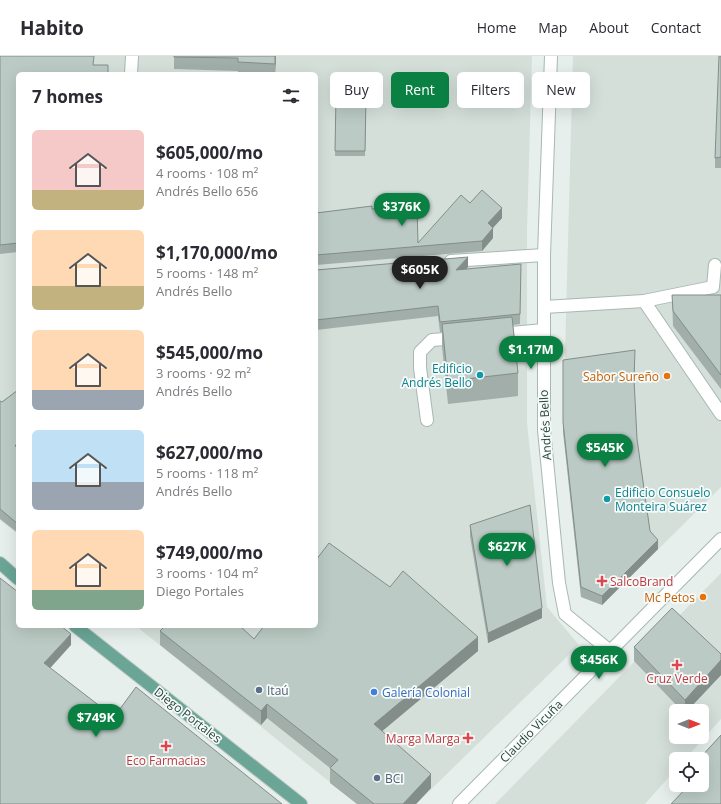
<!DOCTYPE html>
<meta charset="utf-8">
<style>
:root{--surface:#fff;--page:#f7f7f7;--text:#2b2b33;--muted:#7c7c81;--line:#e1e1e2;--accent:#0b8043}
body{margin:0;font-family:"Open Sans",sans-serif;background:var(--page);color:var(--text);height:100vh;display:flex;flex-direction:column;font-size:15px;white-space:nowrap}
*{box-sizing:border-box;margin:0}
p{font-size:13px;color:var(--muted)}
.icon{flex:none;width:22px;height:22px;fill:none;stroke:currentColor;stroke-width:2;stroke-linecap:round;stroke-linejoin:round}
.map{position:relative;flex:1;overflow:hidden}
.panel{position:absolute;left:16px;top:16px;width:302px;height:556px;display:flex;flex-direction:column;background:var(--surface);border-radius:6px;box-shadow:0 4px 16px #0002}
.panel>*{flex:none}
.banner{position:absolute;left:330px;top:16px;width:331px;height:36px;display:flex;gap:8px}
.needle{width:26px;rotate:90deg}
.buttons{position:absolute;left:669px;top:648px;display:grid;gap:8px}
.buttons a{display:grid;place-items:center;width:40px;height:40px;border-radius:6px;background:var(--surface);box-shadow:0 4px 16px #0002;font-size:20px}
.price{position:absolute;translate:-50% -34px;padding:0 9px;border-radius:14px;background:var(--accent);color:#fff;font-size:13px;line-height:26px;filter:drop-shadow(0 1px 2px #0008)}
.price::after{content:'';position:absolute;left:50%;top:24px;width:12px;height:9px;margin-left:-6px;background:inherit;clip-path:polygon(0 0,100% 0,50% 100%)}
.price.selected{background:#222;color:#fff}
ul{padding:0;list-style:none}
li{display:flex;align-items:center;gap:12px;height:100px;padding:0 16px}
li span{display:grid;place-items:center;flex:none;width:112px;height:80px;border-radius:6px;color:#555}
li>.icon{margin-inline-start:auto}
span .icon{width:48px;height:48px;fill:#fffc;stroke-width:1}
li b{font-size:17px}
h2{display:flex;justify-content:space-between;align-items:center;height:48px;padding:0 16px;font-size:17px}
.chip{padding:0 14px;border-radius:6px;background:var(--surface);box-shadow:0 4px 16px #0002;font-size:14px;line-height:36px}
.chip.selected{background:var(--accent);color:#fff}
header{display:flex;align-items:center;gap:24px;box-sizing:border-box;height:56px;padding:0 20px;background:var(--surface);border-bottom:1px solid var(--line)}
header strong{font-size:19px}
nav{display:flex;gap:22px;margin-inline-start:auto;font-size:14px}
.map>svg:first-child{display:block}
.built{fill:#d4dfda;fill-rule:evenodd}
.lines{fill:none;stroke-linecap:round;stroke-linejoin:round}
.minor-casing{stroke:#a8b8b2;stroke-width:14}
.major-casing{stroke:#c2cac8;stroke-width:14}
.minor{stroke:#fff;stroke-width:12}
.major{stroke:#6aa596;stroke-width:12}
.wall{fill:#a1aea9}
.shaded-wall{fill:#838d89}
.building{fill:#bbcac4;stroke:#838d89}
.culture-dot{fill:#0f9aa8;stroke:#f7fbf9;stroke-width:1.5}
.food-dot{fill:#e8710a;stroke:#f7fbf9;stroke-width:1.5}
.health-dot{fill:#e0444e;stroke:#f7fbf9;stroke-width:1.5}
.service-dot{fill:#5c6f8a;stroke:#f7fbf9;stroke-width:1.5}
.shop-dot{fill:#3f7fe0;stroke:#f7fbf9;stroke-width:1.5}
.labels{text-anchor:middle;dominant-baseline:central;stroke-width:3.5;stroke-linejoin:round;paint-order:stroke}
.culture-label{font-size:12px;fill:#0d838f;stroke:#f7fbf9;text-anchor:end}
.food-label{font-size:12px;fill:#c56008;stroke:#f7fbf9;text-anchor:end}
.street-label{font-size:12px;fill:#24423a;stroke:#f7fbf9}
.health-label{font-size:12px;fill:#be3a42;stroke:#f7fbf9}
.service-label{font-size:12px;fill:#4e5e75;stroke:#f7fbf9;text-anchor:start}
.shop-label{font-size:12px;fill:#366cbe;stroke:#f7fbf9;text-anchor:start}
</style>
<header>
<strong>Habito</strong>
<nav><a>Home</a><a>Map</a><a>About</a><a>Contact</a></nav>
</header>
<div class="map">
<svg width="721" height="748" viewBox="0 0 721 748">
<rect width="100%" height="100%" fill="#e6efeb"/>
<!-- built -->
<g class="built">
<polygon points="0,0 532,0 527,174 527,367 547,551 579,589 416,748 357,748 136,570 316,570 316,18 18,18 18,478 0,464"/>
<polygon points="573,0 721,0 721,431 602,549 581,541 563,373"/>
<path d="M 721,517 L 721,663 L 685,703 L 676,703 L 676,713 L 645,748 L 495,748 ZM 676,655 L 702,655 L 702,681 L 676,681 Z"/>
</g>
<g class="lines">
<defs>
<g id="minor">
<polyline points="551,0 544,199 544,374 559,527 565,558 610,595"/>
<polyline points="131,18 132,0"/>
<polyline points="451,205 544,199"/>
<polyline points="644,245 713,231 715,209"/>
<polyline points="544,251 644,245 721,358"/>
<polyline points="499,278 543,274"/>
<polyline points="427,364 420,312 420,296 432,284 458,282"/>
<polyline points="459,748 721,483"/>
</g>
<g id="major">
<polyline points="0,507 18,523"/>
<polyline points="75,570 301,748"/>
</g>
</defs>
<!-- minor casing -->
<use href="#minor" class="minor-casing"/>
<!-- major casing -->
<use href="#major" class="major-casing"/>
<!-- minor -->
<use href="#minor" class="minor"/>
<!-- major -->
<use href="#major" class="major"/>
</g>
<!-- wall -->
<g class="wall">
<polygon points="0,0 18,18 18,196 0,198"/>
<polygon points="174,0 276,0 275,18 238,18 238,15 174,13"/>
<polygon points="721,0 721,112 715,112 715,102"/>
<polygon points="336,41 366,41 365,100 335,100"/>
<polygon points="470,147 502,162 493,172 493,182 482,195 316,209 316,157 372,153 418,187"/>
<polygon points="521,208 520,268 513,269 518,317 518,340 448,348 442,291 442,276 440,276 438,260 316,274 316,214 468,211 466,214"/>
<polygon points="672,239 721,239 721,333 673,270"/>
<polygon points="563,304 635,304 634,327 637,383 650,475 658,493 602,549 581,541 563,376"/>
<polygon points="18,334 18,477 0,463 0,345 2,346"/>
<polygon points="470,469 542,562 488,587 470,480"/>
<polygon points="160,575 254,583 478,595 382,675 431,732 416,748 357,748 330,727 330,712 267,662 261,669 160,589"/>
<polygon points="634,591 721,619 687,655 682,655 634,605"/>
<polygon points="721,679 721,748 702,713 702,703 701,703 701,701"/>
</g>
<!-- shaded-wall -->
<g class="shaded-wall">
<polygon points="275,0 276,0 275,18"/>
<polygon points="502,152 502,162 488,177 488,167"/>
<polygon points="493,172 493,182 482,195 482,185"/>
<polygon points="468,201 468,211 456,225 456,214"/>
<polygon points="18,386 18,395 15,390"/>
<polygon points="658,484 658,493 602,549 602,540"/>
<polygon points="542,552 542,562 488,587 488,577"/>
<polygon points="71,578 71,589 44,619 44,607"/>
<polygon points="478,581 478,595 374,682 374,668"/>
<polygon points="721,604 721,619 687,655 685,655 685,644"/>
<polygon points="267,648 267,662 261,669 261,655"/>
<polygon points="431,718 431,732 416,748 403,748"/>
</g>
<!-- building -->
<g class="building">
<polygon points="0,0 94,0 93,9 108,9 108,18 18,18 18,187 0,189"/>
<polygon points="174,0 275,0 275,8 238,6 238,2 174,1"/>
<polygon points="719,0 721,0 721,101 715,102"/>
<polygon points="336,41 366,41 365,95 335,95"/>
<polygon points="482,134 502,152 488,167 493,172 482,185 316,199 316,157 372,150 372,153 417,151 418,187 461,139 470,147"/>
<polygon points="468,201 456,214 521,208 520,258 440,266 438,250 316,264 316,214"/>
<polygon points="672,239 721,239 721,319 673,255"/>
<polygon points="512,261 518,317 448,325 442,268"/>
<polygon points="635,294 634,323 637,383 650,475 658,484 602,540 581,531 563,366 563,304"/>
<polygon points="18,334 18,386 15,390 18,392 18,468 0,453 0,345 2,346"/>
<polygon points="530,449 542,552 488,577 470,469"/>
<polygon points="329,487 390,531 403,515 478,581 374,668 431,718 403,748 374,748 330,712 338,704 267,648 261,655 160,575 165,570 240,570 254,583 264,570 316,570 316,504"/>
<polygon points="0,522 18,536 18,570 61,570 71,578 44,607 114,661 136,631 282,748 0,748"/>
<polygon points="672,552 721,598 721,604 685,644 634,591"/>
<polygon points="721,679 721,748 671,748 689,729 702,729 702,715 709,708 701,701"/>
</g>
<!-- markers -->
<g class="culture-dot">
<circle cx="480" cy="319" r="4"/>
<circle cx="607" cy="443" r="4"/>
</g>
<g class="food-dot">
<circle cx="667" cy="320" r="4"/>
<circle cx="703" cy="541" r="4"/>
</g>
<g class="health-dot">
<path d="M600 519h4v4h4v4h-4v4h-4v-4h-4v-4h4z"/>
<path d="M675 603h4v4h4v4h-4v4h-4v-4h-4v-4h4z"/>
<path d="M466 676h4v4h4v4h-4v4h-4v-4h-4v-4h4z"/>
<path d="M164 684h4v4h4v4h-4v4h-4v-4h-4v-4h4z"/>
</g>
<g class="service-dot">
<circle cx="259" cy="634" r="4"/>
<circle cx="377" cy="722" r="4"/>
</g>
<circle class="shop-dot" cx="374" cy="636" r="4"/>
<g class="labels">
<!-- culture labels -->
<g class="culture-label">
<text x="472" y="312">Edificio<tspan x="472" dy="14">Andrés Bello</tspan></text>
<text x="615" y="436" text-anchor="start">Edificio Consuelo<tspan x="615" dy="14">Monteira Suárez</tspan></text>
</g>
<!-- food labels -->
<g class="food-label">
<text x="659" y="320">Sabor Sureño</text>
<text x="695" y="541">Mc Petos</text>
</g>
<!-- street labels -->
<g class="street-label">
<text transform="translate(545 369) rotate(-93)">Andrés Bello</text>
<text transform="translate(188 659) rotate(38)">Diego Portales</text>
<text transform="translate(531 675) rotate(-45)">Claudio Vicuña</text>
</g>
<!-- health labels -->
<g class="health-label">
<text x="610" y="525" text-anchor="start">SalcoBrand</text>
<text x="677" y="622">Cruz Verde</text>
<text x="460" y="682" text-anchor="end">Marga Marga</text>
<text x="166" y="704">Eco Farmacias</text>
</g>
<!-- service labels -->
<g class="service-label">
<text x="267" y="634">Itaú</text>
<text x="385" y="722">BCI</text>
</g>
<!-- shop labels -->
<g class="shop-label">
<text x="382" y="636">Galería Colonial</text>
</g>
</g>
</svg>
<div class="buttons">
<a><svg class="needle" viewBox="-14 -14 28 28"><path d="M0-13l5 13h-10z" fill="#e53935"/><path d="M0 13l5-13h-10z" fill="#7c7c81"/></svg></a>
<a><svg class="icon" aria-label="locate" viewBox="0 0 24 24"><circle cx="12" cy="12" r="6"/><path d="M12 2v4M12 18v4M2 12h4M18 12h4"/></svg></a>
</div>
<b class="price" style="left:402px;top:171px">$376K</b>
<b class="price selected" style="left:420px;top:234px">$605K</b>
<b class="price" style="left:531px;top:314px">$1.17M</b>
<b class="price" style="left:605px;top:412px">$545K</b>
<b class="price" style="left:507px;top:511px">$627K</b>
<b class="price" style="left:599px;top:624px">$456K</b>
<b class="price" style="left:96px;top:682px">$749K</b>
<div class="banner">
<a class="chip">Buy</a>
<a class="chip selected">Rent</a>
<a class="chip">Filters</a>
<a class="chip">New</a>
</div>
<section class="panel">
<h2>7 homes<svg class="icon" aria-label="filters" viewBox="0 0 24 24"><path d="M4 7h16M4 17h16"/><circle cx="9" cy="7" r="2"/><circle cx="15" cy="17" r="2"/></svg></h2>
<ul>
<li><span style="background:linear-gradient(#f6c9c9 75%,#c2b280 0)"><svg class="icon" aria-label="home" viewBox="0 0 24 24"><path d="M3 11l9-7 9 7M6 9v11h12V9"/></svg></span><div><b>$605,000/mo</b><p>4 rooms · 108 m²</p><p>Andrés Bello 656</p></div></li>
<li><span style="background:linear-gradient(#ffd9b3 70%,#c2b280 0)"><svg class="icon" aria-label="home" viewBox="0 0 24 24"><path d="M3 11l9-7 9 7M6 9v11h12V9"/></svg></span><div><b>$1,170,000/mo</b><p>5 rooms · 148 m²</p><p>Andrés Bello</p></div></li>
<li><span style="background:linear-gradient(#ffd9b3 75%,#9aa5b1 0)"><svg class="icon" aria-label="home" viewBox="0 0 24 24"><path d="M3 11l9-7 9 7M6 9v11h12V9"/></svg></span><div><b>$545,000/mo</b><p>3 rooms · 92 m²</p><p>Andrés Bello</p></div></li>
<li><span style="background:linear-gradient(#bfe0f5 65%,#9aa5b1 0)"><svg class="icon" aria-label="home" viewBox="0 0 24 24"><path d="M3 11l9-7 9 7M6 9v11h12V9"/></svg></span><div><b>$627,000/mo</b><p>5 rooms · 118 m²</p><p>Andrés Bello</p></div></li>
<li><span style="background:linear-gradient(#ffd9b3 75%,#7fa58c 0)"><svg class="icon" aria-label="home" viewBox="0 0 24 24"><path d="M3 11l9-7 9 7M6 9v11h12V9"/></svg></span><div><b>$749,000/mo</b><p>3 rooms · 104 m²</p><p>Diego Portales</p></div></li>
</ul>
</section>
</div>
